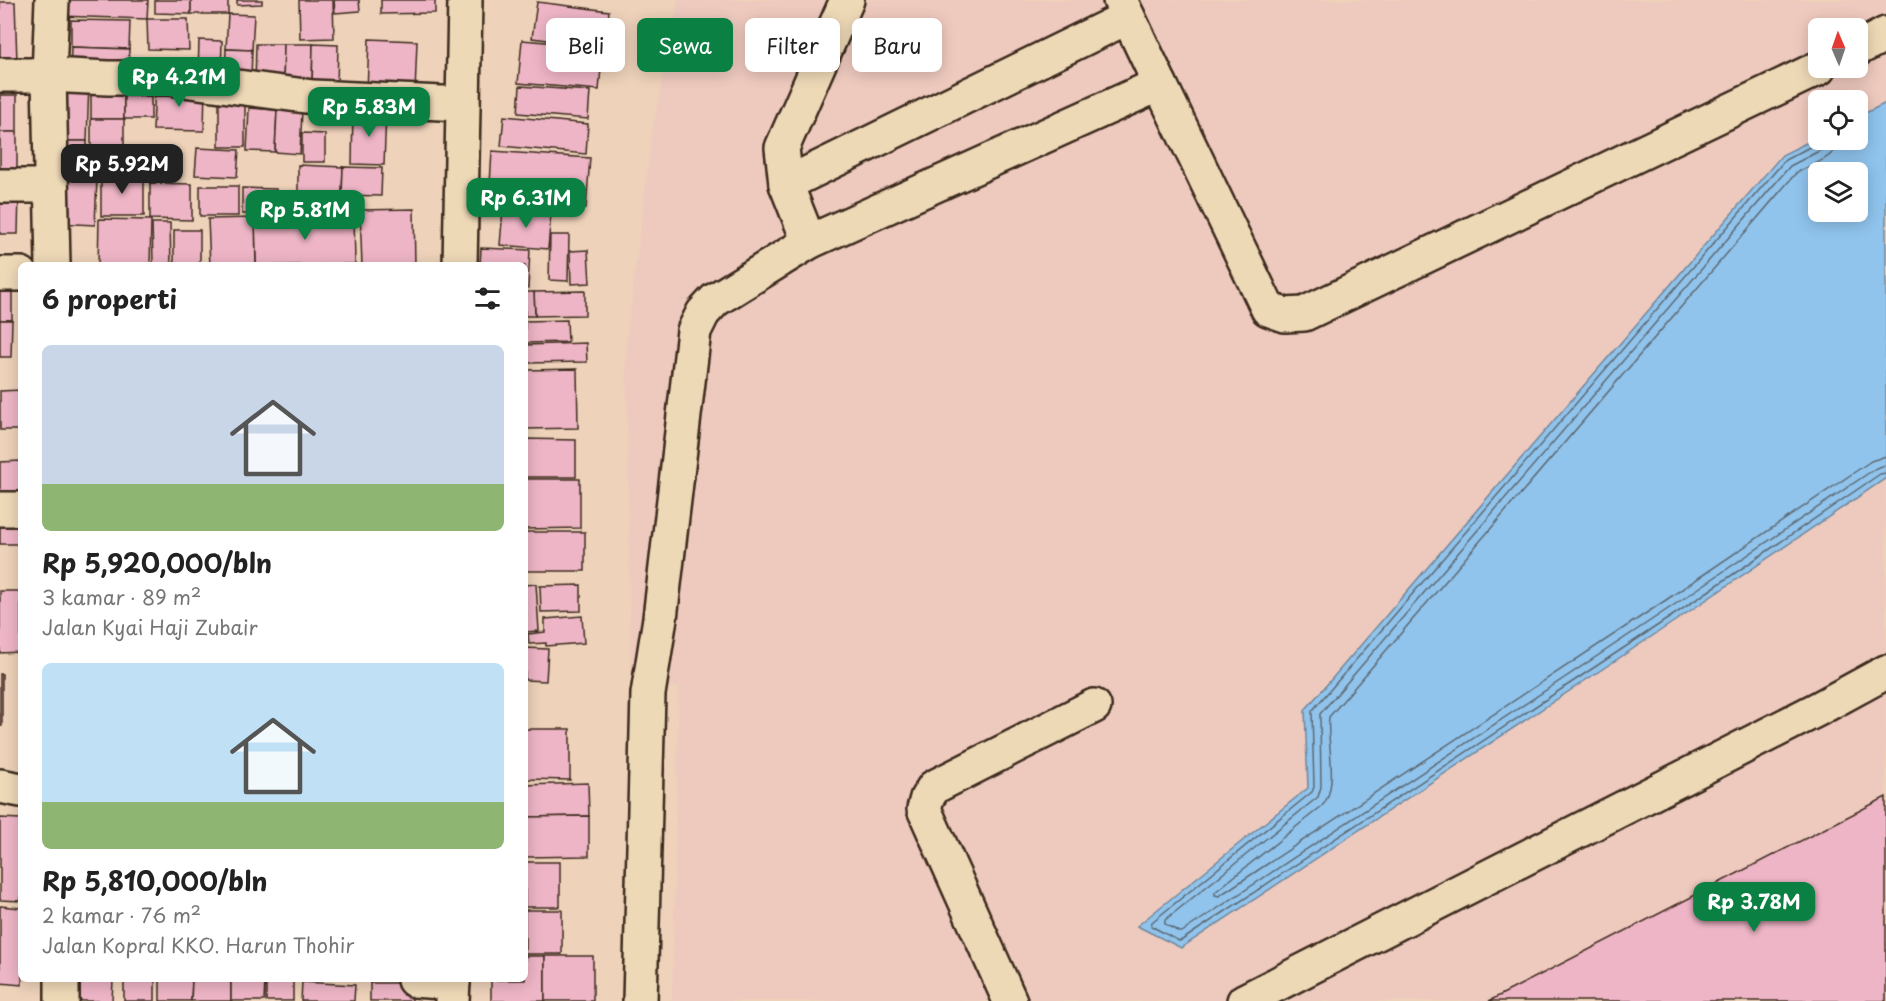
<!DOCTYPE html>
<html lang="id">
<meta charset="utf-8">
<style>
:root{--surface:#fff;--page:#f6f6f6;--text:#222;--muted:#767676;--accent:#0b8043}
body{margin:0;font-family:"Playpen Sans",sans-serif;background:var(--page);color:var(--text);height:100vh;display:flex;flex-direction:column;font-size:22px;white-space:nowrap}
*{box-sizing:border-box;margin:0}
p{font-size:20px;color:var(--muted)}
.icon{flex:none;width:33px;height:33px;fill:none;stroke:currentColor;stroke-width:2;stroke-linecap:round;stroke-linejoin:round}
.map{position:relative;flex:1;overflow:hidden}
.sheet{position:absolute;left:18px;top:262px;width:510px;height:720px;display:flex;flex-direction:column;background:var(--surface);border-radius:9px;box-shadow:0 3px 15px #0003}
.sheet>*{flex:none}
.hud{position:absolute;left:546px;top:18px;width:570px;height:54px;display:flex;gap:12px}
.needle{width:39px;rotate:358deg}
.controls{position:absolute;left:1808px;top:18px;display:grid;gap:12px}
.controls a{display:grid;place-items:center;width:60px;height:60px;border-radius:9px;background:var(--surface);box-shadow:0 3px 15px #0003;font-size:30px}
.price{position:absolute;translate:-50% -51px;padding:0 14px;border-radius:12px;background:var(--accent);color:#fff;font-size:20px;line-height:39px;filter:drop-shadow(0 2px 3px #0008)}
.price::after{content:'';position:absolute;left:50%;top:36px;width:18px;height:14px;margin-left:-9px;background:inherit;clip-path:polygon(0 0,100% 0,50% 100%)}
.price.selected{background:#222;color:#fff}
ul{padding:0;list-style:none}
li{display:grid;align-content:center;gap:12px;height:318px;padding:0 24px}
li span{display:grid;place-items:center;height:186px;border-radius:9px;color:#555}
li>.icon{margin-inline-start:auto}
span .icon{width:108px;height:108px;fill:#fffc;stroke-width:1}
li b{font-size:26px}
h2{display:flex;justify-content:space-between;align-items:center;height:72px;padding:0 24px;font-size:26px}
.chip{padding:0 21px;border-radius:9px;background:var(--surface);box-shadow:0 3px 15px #0003;font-size:21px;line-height:54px}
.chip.selected{background:var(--accent);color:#fff}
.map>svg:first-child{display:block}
.built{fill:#eec9be;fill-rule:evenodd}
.water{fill:#90c4ed;stroke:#6e869a;stroke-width:1.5;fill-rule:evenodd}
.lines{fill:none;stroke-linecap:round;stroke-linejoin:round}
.shore{stroke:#5d6871;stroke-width:1.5}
.building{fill:#eeb5c6;stroke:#3b2a1e;stroke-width:1.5}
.minor-casing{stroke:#3b2a1e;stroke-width:38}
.major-casing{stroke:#3b2a1e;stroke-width:38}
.minor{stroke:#eed9b7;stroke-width:33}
.major{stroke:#eed9b7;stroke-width:33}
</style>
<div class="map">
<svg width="1886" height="1001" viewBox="0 0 1886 1001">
<rect width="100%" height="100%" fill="#eed2ba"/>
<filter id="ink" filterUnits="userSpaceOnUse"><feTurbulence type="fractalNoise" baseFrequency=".0167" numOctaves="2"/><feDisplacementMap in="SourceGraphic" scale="12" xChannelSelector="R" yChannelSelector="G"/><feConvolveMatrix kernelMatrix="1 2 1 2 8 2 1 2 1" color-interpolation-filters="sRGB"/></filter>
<g filter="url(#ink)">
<!-- built -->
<path class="built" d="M 678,0 L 1886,0 L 1886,103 L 1857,117 L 1857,100 L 1818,100 L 1818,137 L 1782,155 L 1305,710 L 1308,788 L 1137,926 L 1678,619 L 1886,478 L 1886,1001 L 672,1001 L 679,688 L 631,676 L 626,345 L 652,133 ZM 1818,28 L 1857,28 L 1857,68 L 1818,68 Z"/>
<!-- water -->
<path class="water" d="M 1886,103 L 1886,478 L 1678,619 L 1181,948 L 1137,926 L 1308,788 L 1305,710 L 1782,155 L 1818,137 L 1818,140 L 1857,140 L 1857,117 ZM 1818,172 L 1857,172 L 1857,212 L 1818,212 Z"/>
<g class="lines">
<!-- shore -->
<g class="shore">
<polyline points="1823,140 1785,160 1312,711 1314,787 1312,792 1152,922 1151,926 1179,941 1182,940 1675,614 1880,474 1886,473"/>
<polyline points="1831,140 1825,148 1790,166 1320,714 1321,787 1318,797 1165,920 1165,924 1179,932 1182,932 1671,607 1876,468 1886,465"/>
<path d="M 1840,140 C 1835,159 1812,164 1796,173 L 1329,717 C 1326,741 1340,787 1322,806 L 1215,892 L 1215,895 L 1219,896 L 1666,600 L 1871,461 L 1886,456"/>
</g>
</g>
<!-- building -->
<g class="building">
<polygon points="60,0 148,0 147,19 59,16"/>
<polygon points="155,0 191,0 191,14 155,13"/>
<rect x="191" y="0" width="37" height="14"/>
<polygon points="237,0 262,0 262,4 237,5"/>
<polygon points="299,0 333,0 334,38 300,39"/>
<polygon points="334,0 359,0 360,11 335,13"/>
<polygon points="381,0 435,0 435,13 381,14"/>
<polygon points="0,2 15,2 17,62 0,62"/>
<polygon points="537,2 609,11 605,47 532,38"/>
<polygon points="228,14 254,15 252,50 226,49"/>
<polygon points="147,19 188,19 189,50 148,49"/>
<polygon points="71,20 130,21 129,49 71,47"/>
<polygon points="369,39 417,41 415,93 367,92"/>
<polygon points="199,40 222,41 221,76 198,76"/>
<polygon points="522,40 603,47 599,90 518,83"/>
<polygon points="256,44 284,44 283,87 255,87"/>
<polygon points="284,44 313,44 312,87 283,87"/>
<polygon points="313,44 338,45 337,88 312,87"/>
<polygon points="71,47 129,49 128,77 70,75"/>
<polygon points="226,49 252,50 251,79 225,78"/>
<polygon points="56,81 89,82 87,141 54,141"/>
<rect x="91" y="84" width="33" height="35"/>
<rect x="124" y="84" width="27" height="35"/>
<polygon points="155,85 205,86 204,131 153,130"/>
<polygon points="520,86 590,91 588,119 518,113"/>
<rect x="0" y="95" width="17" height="37"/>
<rect x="219" y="97" width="26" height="50"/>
<polygon points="249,108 277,110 275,152 247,151"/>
<polygon points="277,110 302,111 300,154 275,152"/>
<polygon points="353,110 386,112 384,165 352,164"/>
<polygon points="504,116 588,124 586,154 501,146"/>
<rect x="91" y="119" width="33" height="46"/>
<rect x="0" y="132" width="17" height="43"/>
<polygon points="302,133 325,134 325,162 302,162"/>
<rect x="54" y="141" width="33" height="28"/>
<polygon points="197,148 239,150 237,177 195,175"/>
<polygon points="492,151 590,158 586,208 489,201"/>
<polygon points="298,165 343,167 342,195 298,193"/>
<polygon points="343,167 382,168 381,196 342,195"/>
<polygon points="101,174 144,175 144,216 101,216"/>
<polygon points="58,177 97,178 95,225 56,223"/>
<polygon points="150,183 192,184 192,220 150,219"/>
<rect x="200" y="186" width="38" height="30"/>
<polygon points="242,188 276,189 275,214 242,214"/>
<polygon points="0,189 19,190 18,234 0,234"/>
<polygon points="414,209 415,266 362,266 360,210"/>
<polygon points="503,209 551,213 548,249 500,245"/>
<polygon points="354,215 355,264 256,266 255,218"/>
<polygon points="255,218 256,266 210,266 208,219"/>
<polygon points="99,219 151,220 150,266 98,266"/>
<polygon points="152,223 170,223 171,265 153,265"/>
<rect x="174" y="230" width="26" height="36"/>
<polygon points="550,235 569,235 568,281 549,280"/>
<polygon points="481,248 530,250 528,288 525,288 525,266 480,266"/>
<polygon points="588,250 590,283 571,284 570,251"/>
<rect x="0" y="290" width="12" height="30"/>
<polygon points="585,291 585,315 535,316 534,292"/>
<polygon points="525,292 534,292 535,316 525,316"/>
<polygon points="0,320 12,320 11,357 0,357"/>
<polygon points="567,320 568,342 525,343 525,321"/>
<polygon points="586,343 587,362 525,363 525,345"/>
<polygon points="577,369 578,428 525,429 525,370"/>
<polygon points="21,390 21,430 0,430 0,391"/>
<polygon points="525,439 576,440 576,477 525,477"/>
<polygon points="21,461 21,501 0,502 0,462"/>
<polygon points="525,479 580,479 580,528 525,529"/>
<rect x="0" y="512" width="21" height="32"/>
<rect x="525" y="532" width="60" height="39"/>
<polygon points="536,584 539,631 525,632 525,585"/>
<polygon points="581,585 581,611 541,612 540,586"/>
<polygon points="0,591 21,591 21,652 0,653"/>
<polygon points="582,616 584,643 546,646 546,643 529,644 528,634 545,632 545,619"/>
<polygon points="525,648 548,649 546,681 525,680"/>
<rect x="0" y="674" width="2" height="52"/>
<polygon points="525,729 570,729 570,780 525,779"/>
<polygon points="588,783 589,816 525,817 525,785"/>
<polygon points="1886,797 1886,1001 1489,1001"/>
<polygon points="589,816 589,856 525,857 525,817"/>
<polygon points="0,818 21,819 21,901 0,900"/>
<rect x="525" y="862" width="35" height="45"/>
<polygon points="0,906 21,908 22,985 0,983"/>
<rect x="525" y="910" width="37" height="44"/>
<polygon points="525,956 545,956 545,1001 491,1001 491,980 525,980"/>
<rect x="545" y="956" width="48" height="45"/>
<polygon points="67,980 113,980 112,1001 67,1001"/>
<rect x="124" y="980" width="31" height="21"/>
<polygon points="160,980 192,980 191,1001 160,1001"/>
<polygon points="192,980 231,980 231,1001 191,1001"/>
<polygon points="231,980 265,980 264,1001 231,1001"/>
<rect x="266" y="980" width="27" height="21"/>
<polygon points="302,982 355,985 354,1001 301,1001"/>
<rect x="370" y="983" width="42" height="18"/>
</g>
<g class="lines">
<defs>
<g id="minor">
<polyline points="52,0 49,75 53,266"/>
<polyline points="1120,0 1160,84"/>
<polyline points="1857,49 1886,34"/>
<polyline points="0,75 49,75 108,78 168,78 313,97 463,104"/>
<polyline points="786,184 1128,17"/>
<polyline points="0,186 51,186"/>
<polyline points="809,242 1160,84 1268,309 1285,315 1304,314 1819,68"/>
<polyline points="0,274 21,274"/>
<polyline points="0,509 21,509"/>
<polyline points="0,786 21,790"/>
<polyline points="62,980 62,1001"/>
<polyline points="414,980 453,983"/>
<polyline points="640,1001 648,694 660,618 694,331 703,313 715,300 809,242 786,184 782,148 847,0"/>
<polyline points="1010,1001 924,809 927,798 934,787 1094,706"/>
<polyline points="1244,1001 1818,709 1886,672"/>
</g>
<g id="major">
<polyline points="460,266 465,0"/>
<polyline points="452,1001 453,980"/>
</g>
</defs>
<!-- minor casing -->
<use href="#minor" class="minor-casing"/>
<!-- major casing -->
<use href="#major" class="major-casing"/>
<!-- minor -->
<use href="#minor" class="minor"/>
<!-- major -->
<use href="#major" class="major"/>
</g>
</g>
</svg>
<div class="controls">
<a><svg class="needle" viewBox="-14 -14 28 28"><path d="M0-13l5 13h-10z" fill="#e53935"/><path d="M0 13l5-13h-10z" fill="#767676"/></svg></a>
<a><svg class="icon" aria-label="locate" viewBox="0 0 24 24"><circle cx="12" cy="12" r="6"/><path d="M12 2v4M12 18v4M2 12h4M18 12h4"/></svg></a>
<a><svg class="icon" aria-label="layers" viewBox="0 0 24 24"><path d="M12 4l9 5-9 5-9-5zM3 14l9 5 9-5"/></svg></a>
</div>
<b class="price" style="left:179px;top:108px">Rp 4.21M</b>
<b class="price" style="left:369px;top:138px">Rp 5.83M</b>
<b class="price selected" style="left:122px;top:195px">Rp 5.92M</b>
<b class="price" style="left:526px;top:229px">Rp 6.31M</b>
<b class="price" style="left:305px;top:241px">Rp 5.81M</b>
<b class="price" style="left:1754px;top:933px">Rp 3.78M</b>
<div class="hud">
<a class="chip">Beli</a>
<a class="chip selected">Sewa</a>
<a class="chip">Filter</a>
<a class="chip">Baru</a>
</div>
<section class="sheet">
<h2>6 properti<svg class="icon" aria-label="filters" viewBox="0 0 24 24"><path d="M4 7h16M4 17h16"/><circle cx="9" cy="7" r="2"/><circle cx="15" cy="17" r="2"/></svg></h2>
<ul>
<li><span style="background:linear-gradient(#c9d6e8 75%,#8fb573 0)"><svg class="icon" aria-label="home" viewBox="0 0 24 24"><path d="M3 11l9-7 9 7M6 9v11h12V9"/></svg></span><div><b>Rp 5,920,000/bln</b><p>3 kamar · 89 m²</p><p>Jalan Kyai Haji Zubair</p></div></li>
<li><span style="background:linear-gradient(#bfe0f5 75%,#8fb573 0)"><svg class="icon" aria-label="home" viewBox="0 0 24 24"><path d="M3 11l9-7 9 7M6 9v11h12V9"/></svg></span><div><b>Rp 5,810,000/bln</b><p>2 kamar · 76 m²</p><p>Jalan Kopral KKO. Harun Thohir</p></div></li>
</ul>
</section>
</div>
